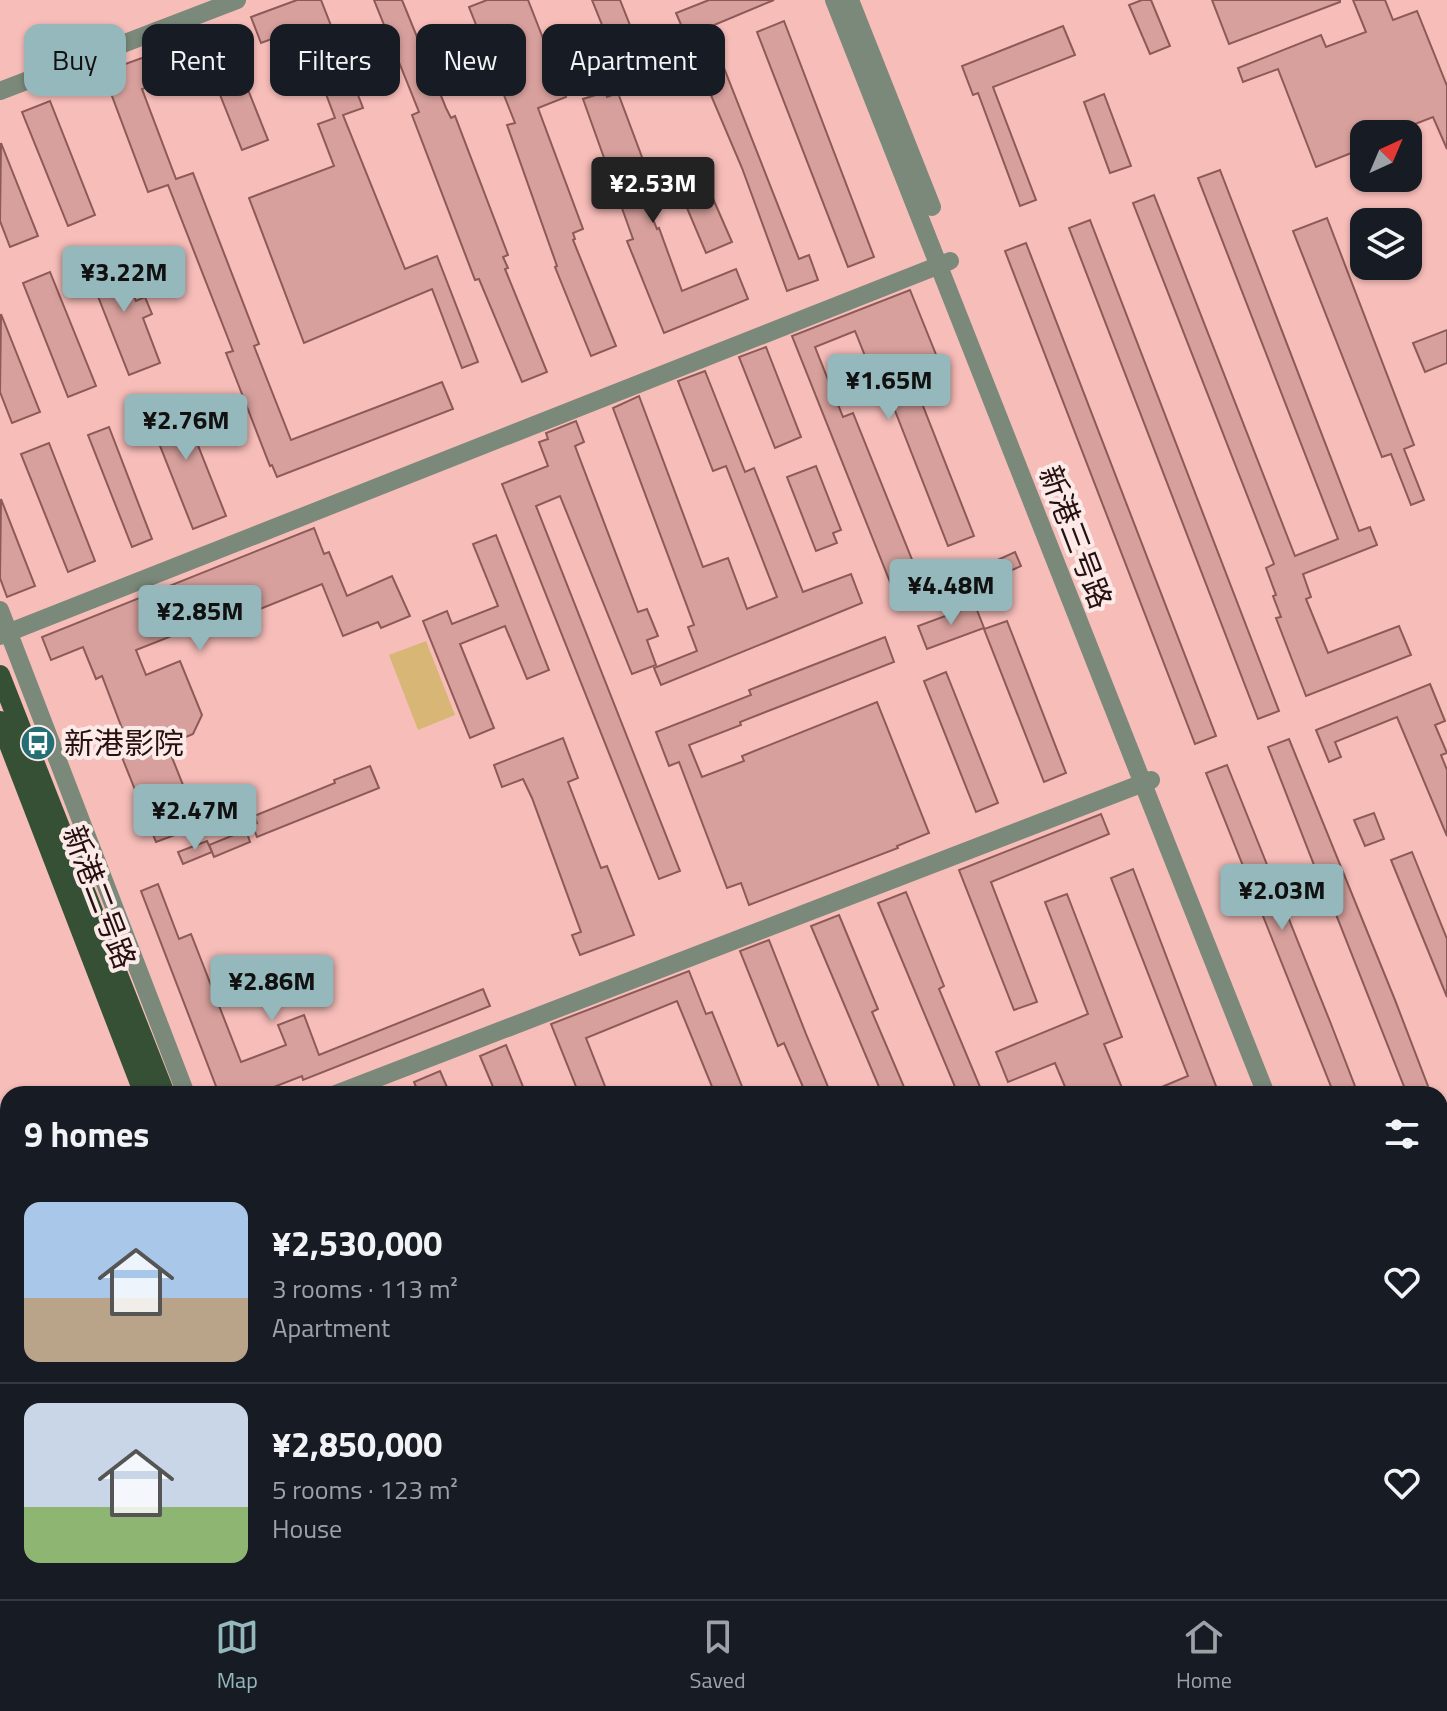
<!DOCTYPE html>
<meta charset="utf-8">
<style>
:root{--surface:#171b24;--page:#20242c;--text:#f1f3f6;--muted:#9ea1a6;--line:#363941;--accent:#95b8bc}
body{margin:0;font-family:"Titillium Web","Noto Sans SC",sans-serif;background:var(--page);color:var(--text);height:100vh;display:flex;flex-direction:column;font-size:30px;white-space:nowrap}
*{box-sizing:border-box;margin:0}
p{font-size:26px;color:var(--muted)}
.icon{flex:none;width:44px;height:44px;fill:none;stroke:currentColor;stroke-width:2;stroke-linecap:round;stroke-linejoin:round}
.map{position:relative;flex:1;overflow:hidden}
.sheet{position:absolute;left:0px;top:1086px;width:1448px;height:514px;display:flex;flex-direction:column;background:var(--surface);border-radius:24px 24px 0 0;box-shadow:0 2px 6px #0004}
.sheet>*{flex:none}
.hud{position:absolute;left:24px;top:24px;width:800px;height:72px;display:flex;gap:16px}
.needle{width:52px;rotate:44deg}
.controls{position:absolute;left:1350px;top:120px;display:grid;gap:16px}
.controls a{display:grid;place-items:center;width:72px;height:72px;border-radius:16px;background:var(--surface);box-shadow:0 2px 6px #0004;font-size:40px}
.price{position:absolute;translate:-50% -68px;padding:0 18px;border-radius:8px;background:var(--accent);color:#111;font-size:26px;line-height:52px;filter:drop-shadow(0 2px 4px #0008)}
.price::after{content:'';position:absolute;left:50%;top:48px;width:24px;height:18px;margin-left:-12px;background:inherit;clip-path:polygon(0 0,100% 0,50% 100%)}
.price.selected{background:#222;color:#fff}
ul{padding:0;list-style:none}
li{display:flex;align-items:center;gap:24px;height:200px;padding:0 24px}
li+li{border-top:2px solid var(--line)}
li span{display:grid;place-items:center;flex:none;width:224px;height:160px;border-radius:16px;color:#555}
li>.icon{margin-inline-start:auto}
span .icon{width:96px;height:96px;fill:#fffc;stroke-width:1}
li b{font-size:34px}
h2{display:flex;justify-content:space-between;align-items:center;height:96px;padding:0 24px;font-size:34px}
.pill{padding:0 28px;border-radius:16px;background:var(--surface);box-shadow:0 2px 6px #0004;font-size:28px;line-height:72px}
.pill.selected{background:var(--accent);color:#111}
.menu{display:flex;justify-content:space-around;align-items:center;height:112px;border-top:2px solid var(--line);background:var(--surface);font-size:22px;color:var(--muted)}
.menu a{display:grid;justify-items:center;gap:4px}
.menu .selected{color:var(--accent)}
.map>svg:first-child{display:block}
.green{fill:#d8b676}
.building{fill:#d7a09c;stroke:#8c5a57;stroke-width:2}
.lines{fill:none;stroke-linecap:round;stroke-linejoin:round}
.minor{stroke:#7a8979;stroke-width:18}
.major{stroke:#355034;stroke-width:20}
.labels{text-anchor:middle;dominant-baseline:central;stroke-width:8;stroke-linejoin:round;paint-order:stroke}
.street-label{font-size:30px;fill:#251110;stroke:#fceae8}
.poi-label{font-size:30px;fill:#251110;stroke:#fceae8;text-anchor:start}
</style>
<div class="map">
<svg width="1447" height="1599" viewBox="0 0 1447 1599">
<rect width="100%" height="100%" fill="#f7bdb9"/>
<!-- green -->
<polygon class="green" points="426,641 455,715 418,730 389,655"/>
<!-- building -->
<g class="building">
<polygon points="297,0 321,0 363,108 343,115 405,269 437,256 478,362 462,368 432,289 304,343 249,198 334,166 318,124 335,118 301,28 261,43 251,17"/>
<polygon points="374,0 402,0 446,108 451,118 455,116 508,255 503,257 508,268 505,269 547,372 522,382 479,279 475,280 412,115 419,112"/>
<polygon points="487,0 528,0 566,97 538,108 583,229 573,233 575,239 573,240 616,346 591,356 555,267 557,266 507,125 515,123 469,7"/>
<polygon points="592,0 620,0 641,53 617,62"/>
<polygon points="709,0 774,0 714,25 721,42 715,45 799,259 809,255 818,280 787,291 742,168 676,13"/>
<polygon points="1142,0 1151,0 1170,46 1150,54 1129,5"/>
<polygon points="1212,0 1340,0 1340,2 1229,44"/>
<polygon points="1353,0 1385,0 1393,20 1417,11 1447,86 1447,149 1433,117 1402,129 1404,134 1364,134 1364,148 1316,167 1278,69 1243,82 1238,68 1321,35 1326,47 1366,32"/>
<polygon points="784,21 874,257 848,267 757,32"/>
<polygon points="1063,26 1075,55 993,87 1036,200 1020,206 978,93 973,95 962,66"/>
<polygon points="175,46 185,73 142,89 176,179 193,173 259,344 254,346 291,440 442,382 453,409 277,477 272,465 270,466 226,353 233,351 168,185 148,192 103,72"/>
<polygon points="233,52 268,140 242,150 207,62"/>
<polygon points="605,92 607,97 618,93 658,200 647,204 657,229 659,228 682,291 736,269 748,299 664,333 627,241 633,239 583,99"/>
<polygon points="1104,94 1131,166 1110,173 1084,102"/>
<polygon points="50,101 95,215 68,226 22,112"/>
<polygon points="1,143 38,236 10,247 0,221"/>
<polygon points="1220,170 1359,531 1370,527 1377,545 1303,574 1311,597 1306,599 1328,653 1399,626 1411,655 1306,696 1276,618 1281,617 1273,596 1276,595 1266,568 1274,564 1133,203 1154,195 1295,556 1338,539 1198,178"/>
<polygon points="704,178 732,242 706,253 679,189"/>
<polygon points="1327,218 1414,445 1404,449 1424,500 1411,505 1391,454 1382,457 1293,231"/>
<polygon points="1090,220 1279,711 1258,719 1069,228"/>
<polygon points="1026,243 1216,736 1195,744 1005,251"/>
<polygon points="117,254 136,301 145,297 152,314 143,318 160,363 129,375 86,266"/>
<polygon points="50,272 96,386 68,397 23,283"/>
<polygon points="910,290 945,377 916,388 974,536 948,546 890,398 883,401 855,331 815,347 843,417 853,413 921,582 894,592 792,336"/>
<polygon points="1,314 40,412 12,423 0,392"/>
<polygon points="1447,330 1447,363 1425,372 1413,343"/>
<polygon points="766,347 801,437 775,448 739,357"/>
<polygon points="705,371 745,472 754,468 803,592 851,574 862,603 661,685 654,668 697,651 688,627 694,625 613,408 639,396 703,567 728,558 747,609 777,597 726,466 713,471 678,381"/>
<polygon points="178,395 226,516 193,529 145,408"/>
<polygon points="576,421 584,442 575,446 638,612 647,609 658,636 647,640 656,665 632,674 560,496 536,506 680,871 659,879 502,484 548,466 539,442 548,439 546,433"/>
<polygon points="109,427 152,539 132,547 88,435"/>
<polygon points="49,443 95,561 68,572 21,454"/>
<polygon points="816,466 841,530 833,533 837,543 816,551 787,477"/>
<polygon points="1,499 35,586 7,597 0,578"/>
<polygon points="314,528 324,554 329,552 347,596 392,576 410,616 381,628 378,622 343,636 322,584 235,619 232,612 136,650 146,675 180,661 202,715 193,734 167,745 195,815 178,822 183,832 156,842 113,735 123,731 102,676 96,679 83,647 51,660 42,637"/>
<polygon points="496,535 549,670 527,679 505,626 460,644 494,728 470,738 423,621 447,611 452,624 498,606 473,544"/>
<polygon points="1015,552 1021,566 999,576 993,562"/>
<polygon points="975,605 984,628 927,649 918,626"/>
<polygon points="1007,621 1066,773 1044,782 984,629"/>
<polygon points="885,637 894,662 740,722 741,725 689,745 702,777 744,761 742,756 877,702 929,833 897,846 898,848 749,905 741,883 727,888 679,762 669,766 656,732 751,695 749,690"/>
<polygon points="946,672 998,803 976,812 924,681"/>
<polygon points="1430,684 1445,721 1435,725 1447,753 1441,755 1447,770 1447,836 1397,717 1335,742 1341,757 1329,762 1316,730"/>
<polygon points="563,738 578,778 568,782 601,868 607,866 634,935 580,955 572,935 581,932 532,798 523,779 502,787 494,765"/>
<polygon points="1289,739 1395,1000 1431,1094 1407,1094 1318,869 1316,870 1268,747"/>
<polygon points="1227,765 1331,1024 1358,1094 1334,1094 1255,896 1206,773"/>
<polygon points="370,766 379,788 257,837 252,825 257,823 254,816 335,783 334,780"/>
<polygon points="1374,813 1384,839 1365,846 1354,820"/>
<polygon points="1101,814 1109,834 991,882 1037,1002 1014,1010 959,870"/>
<polygon points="246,830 250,842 214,857 209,845"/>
<polygon points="207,841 212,852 183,864 178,852"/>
<polygon points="1412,852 1447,939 1447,997 1391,860"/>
<polygon points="1133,869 1194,1029 1219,1094 1145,1094 1188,1076 1111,878"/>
<polygon points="158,884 179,939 191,934 241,1062 286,1045 278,1025 304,1015 319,1055 483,989 490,1006 303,1080 302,1076 256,1094 219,1094 141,891"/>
<polygon points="906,892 944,986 939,989 983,1094 958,1094 878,903"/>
<polygon points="1067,894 1122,1037 1104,1044 1122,1088 1107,1094 1068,1094 1055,1063 1008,1082 996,1052 1088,1014 1045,902"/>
<polygon points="839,915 878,1009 872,1012 907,1094 882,1094 811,926"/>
<polygon points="769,940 806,1034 831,1094 806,1094 784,1043 778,1046 740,951"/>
<polygon points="689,971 706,1014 712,1012 745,1094 715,1094 677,1001 586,1038 608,1094 579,1094 551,1024"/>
<polygon points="506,1045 526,1094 496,1094 480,1056"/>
<polygon points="440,1071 450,1094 419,1094 414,1082"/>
</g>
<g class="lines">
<!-- minor -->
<g class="minor">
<path d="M 834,0 C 981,363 1120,730 1266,1094"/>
<polyline points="850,0 932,207"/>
<polyline points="0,91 237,0"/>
<polyline points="0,610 186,1094"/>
<polyline points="0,636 950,261"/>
<polyline points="336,1094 1151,780"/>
<polyline points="1440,1188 1447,1185"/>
<polyline points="379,1592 382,1599"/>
<polyline points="395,1599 413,1592"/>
</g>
<!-- major -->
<g class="major">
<polyline points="0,675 165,1094"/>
<polyline points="0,721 144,1094"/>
<polyline points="338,1592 341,1599"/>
<polyline points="356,1592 359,1599"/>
</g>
</g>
<!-- icons -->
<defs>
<symbol id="bus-disc" viewBox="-11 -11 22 22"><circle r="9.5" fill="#246f75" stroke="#fceae8"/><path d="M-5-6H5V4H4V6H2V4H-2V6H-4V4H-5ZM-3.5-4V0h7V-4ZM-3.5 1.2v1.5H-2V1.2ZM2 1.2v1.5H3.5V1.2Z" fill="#fff"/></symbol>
</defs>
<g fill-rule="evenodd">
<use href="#bus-disc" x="18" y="723" width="40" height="40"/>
</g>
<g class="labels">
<!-- street labels -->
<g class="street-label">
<text transform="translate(1076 537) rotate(69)">新港三号路</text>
<text transform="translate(100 897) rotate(69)">新港二号路</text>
</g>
<!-- poi labels -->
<g class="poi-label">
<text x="64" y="743">新港影院</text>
</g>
</g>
</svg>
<div class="controls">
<a><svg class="needle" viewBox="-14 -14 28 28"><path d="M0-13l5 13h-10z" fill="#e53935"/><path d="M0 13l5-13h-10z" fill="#9ea1a6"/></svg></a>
<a><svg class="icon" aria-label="layers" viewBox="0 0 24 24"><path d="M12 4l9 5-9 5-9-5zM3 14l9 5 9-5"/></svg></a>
</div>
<b class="price selected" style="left:653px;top:225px">¥2.53M</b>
<b class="price" style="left:124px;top:314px">¥3.22M</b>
<b class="price" style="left:889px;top:422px">¥1.65M</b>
<b class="price" style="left:186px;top:462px">¥2.76M</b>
<b class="price" style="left:951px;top:627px">¥4.48M</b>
<b class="price" style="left:200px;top:653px">¥2.85M</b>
<b class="price" style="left:195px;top:852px">¥2.47M</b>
<b class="price" style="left:1282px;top:932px">¥2.03M</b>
<b class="price" style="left:272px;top:1023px">¥2.86M</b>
<div class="hud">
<a class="pill selected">Buy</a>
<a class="pill">Rent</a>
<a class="pill">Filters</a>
<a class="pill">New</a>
<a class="pill">Apartment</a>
</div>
<section class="sheet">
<h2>9 homes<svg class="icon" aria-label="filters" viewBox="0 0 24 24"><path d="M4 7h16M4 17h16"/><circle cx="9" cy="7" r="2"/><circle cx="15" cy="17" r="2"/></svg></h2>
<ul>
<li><span style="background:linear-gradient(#a9c7e8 60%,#b9a48a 0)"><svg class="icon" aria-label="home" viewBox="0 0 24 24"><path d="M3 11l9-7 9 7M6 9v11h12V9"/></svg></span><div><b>¥2,530,000</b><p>3 rooms · 113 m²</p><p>Apartment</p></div><svg class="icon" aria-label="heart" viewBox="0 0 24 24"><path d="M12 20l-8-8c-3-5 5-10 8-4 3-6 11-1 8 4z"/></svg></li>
<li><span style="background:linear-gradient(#c9d6e8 65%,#8fb573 0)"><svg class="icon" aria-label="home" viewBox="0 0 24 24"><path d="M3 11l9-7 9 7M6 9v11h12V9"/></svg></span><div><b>¥2,850,000</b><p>5 rooms · 123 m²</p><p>House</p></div><svg class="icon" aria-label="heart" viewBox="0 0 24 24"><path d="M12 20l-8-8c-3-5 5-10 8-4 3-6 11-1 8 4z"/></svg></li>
</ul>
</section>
</div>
<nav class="menu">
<a class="selected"><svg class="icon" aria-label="map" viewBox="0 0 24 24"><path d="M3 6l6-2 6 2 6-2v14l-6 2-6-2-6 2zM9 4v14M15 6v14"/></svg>Map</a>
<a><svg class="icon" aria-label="saved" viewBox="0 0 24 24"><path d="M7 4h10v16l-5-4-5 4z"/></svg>Saved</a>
<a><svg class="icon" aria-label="home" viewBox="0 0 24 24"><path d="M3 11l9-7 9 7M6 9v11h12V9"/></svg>Home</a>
</nav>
